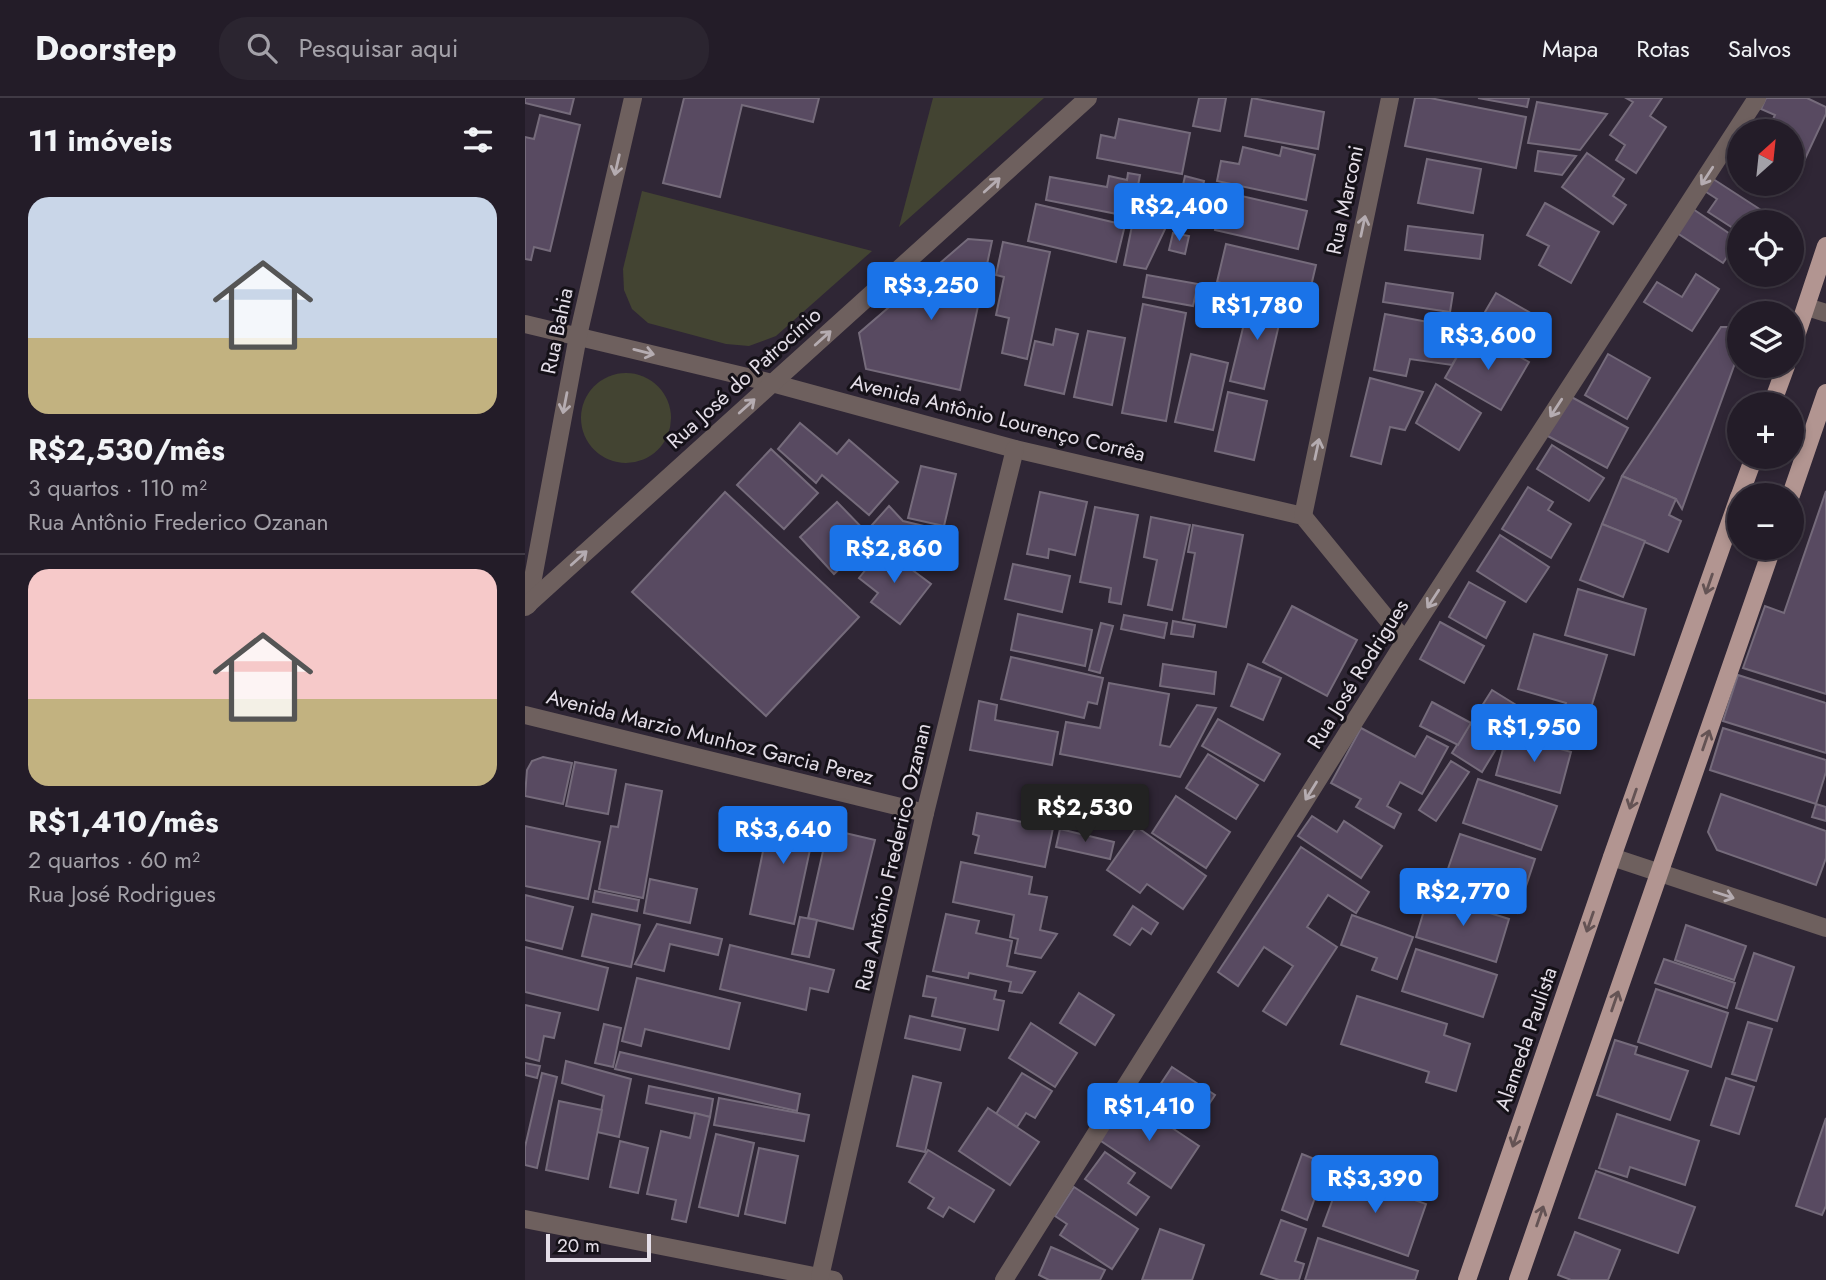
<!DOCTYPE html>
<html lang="pt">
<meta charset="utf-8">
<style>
:root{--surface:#231c28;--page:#2b2530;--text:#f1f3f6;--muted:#a3a1a8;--line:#403a45;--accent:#1a73e8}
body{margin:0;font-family:Jost,sans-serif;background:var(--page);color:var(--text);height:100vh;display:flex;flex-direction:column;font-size:26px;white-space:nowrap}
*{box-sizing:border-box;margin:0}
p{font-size:23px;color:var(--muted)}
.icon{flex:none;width:38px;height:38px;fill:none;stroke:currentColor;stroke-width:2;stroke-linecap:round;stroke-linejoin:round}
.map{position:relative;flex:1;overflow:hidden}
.side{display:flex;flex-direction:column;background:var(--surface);width:525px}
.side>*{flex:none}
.needle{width:46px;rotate:27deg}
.buttons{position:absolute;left:1202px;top:21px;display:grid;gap:14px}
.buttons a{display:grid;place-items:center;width:77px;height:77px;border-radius:50%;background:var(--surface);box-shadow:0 4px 10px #0003,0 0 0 2px var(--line);font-size:35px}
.scale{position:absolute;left:21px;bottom:18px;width:105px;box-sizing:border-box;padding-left:7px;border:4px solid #e4dee8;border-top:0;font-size:19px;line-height:24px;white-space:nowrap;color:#e4dee8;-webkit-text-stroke:5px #151118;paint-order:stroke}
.price{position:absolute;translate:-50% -60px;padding:0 16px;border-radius:7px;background:var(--accent);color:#fff;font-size:23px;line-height:46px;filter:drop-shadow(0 2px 4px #0008)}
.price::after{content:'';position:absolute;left:50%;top:42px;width:21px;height:16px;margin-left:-10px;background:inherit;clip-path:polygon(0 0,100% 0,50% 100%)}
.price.on{background:#222;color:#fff}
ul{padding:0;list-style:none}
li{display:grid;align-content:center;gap:14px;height:371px;padding:0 28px}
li+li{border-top:2px solid var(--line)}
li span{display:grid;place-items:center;height:217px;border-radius:21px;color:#555}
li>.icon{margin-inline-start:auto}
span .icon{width:126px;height:126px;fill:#fffc;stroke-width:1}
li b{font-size:30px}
h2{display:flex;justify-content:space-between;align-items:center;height:84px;padding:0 28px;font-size:30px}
header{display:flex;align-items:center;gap:42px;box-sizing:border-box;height:98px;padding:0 35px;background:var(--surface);border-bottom:2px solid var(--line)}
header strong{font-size:33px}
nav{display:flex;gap:38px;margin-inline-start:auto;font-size:24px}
.search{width:490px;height:63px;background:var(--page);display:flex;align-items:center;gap:18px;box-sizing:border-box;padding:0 24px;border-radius:28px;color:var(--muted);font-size:26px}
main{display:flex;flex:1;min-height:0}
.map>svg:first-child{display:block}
.green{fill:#434432}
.building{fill:#584a61;stroke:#756b7b;stroke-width:2}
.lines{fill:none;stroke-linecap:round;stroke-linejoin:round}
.minor{stroke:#6e605e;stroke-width:18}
.major{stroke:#b29591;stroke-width:18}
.oneway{stroke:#b5acb1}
.oneway2{stroke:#645354}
.labels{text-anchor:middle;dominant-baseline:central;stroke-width:6;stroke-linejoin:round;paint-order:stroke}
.street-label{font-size:21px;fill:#e4dee8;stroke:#151118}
</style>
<header>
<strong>Doorstep</strong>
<div class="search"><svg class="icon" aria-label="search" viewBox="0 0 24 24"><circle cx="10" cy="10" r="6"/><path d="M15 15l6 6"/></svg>Pesquisar aqui</div>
<nav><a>Mapa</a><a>Rotas</a><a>Salvos</a></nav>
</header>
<main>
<section class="side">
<h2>11 imóveis<svg class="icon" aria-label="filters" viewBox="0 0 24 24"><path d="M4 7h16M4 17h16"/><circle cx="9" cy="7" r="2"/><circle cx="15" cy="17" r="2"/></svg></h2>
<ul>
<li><span style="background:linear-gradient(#c9d6e8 65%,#c2b280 0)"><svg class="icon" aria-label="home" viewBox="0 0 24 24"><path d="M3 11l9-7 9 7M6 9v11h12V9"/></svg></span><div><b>R$2,530/mês</b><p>3 quartos · 110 m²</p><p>Rua Antônio Frederico Ozanan</p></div></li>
<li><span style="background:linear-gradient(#f6c9c9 60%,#c2b280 0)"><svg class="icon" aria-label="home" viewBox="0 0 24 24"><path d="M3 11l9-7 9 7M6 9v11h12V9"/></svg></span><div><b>R$1,410/mês</b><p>2 quartos · 60 m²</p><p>Rua José Rodrigues</p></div></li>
</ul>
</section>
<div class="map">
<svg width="1301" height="1182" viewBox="0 0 1301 1182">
<rect width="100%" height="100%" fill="#2f2635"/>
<!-- green -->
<g class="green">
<polygon points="408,0 519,0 374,129"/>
<polygon points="117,93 347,153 251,238 224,248 201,246 123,225 107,211 99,192 98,171"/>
<circle cx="101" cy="320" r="45"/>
</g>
<!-- building -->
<g class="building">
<polygon points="0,0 49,0 45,16 0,5"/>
<polygon points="159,0 294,0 288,24 217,7 195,99 138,85"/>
<polygon points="674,0 701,0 695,33 668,28"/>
<polygon points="727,0 799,14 793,51 720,38"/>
<polygon points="890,0 905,0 1001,19 991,70 880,48"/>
<polygon points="953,0 1004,0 1002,9"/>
<polygon points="1101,0 1137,0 1125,18 1141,29 1111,75 1091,62 1100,47 1085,37 1108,4"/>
<polygon points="1241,0 1282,0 1301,9 1301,16 1272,78 1267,75 1267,33 1242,33 1250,17 1236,11"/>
<polygon points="1012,4 1082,16 1055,52 1003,45"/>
<polygon points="15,17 55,27 25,153 9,149 6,162 0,161 0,39 9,41"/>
<polygon points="594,21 665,35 657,76 572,60 576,37 590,40"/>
<polygon points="718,49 755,58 757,49 790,57 781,102 692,83 696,63 714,66"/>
<polygon points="1013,53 1051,58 1037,77 1010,73"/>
<polygon points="1062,55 1099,81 1088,98 1101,107 1088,126 1037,89"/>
<polygon points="902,61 956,71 948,115 893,105"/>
<polygon points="603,75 615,77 607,119 521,102 525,79 582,89 584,78 602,82"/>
<polygon points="1182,77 1236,112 1230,122 1233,124 1214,124 1214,134 1183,114 1192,101 1175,90"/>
<polygon points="660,78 679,83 669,128 650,123"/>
<polygon points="699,94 782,113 773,151 690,132"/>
<polygon points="1020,105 1074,134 1046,185 1014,167 1024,148 1002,137"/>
<polygon points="511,106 600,127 591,164 503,143"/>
<polygon points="1165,109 1214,142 1198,165 1149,133"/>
<polygon points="608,123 641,129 621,171 599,167"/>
<polygon points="883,128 958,137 955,161 880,152"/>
<polygon points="648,135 664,138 660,156 644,152"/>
<polygon points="443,141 467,143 435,292 341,271 334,235"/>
<polygon points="478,144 525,154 502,261 477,255 484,220 471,217 479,179 471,177"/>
<polygon points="701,146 791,167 779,218 760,214 763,201 692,184"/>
<polygon points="1171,176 1194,191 1167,233 1119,204 1132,184 1157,199"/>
<polygon points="622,177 673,186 668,208 618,199"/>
<polygon points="861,185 928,195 925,214 858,204"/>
<polygon points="971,195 1016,221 997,252 953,226"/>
<polygon points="726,197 759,205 739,291 705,283"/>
<polygon points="618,206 661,215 641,323 597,315"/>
<polygon points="860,216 941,231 941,243 927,267 885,261 881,278 849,272"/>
<polygon points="1196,229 1208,229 1214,236 1214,254 1157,411 1151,401 1097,378"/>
<polygon points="531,231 553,236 539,296 500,287 510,243 528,247"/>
<polygon points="563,233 600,240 587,307 549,299"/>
<polygon points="963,241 1004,264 976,312 920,280 941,243 957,252"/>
<polygon points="666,256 703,265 688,332 650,324"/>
<polygon points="1083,256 1125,280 1102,321 1060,297"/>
<polygon points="845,280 898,294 880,332 865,329 856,366 826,358"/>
<polygon points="911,286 956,315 934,352 891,325"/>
<polygon points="703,294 742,303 729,362 690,353"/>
<polygon points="1041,296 1103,330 1082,370 1019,336"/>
<polygon points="275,325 312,356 324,342 373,384 344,417 297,377 291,385 253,351"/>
<polygon points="1027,347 1079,380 1064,403 1012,371"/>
<polygon points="246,351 293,395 259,431 212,387"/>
<polygon points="396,368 431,376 419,428 383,420"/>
<polygon points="1097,378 1151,401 1144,417 1156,423 1143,454 1077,426"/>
<polygon points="1003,389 1028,404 1023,412 1046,426 1026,460 977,431"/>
<polygon points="1301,393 1301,596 1218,570 1240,508 1259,515"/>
<polygon points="200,394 334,519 241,618 107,494"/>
<polygon points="515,394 562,404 550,457 524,451 523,460 502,456"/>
<polygon points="312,404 347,440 309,476 275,439"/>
<polygon points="364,408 378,423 403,429 390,464 347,427"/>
<polygon points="570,409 613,417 596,506 584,504 586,490 555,484"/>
<polygon points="626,419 665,427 647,512 623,507 632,462 619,459"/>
<polygon points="1077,426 1120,443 1098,499 1055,482"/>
<polygon points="668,427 718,437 701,529 658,521 670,455 663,454"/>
<polygon points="975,437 1024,469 1001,504 952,473"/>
<polygon points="358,450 406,486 375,526 346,504 353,495 334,480"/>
<polygon points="488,466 545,478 537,514 480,501"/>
<polygon points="944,484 980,504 961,540 924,519"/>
<polygon points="1053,491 1121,511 1109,557 1040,537"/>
<polygon points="767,508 832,542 802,598 738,564"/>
<polygon points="493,516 567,532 560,568 486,552"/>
<polygon points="599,517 642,525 639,540 596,531"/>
<polygon points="648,523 670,527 668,539 646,536"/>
<polygon points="915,524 959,548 939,585 895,561"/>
<polygon points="576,525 588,528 575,575 564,572"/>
<polygon points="1009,536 1082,557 1062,623 1038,616 1041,605 993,591"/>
<polygon points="486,559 578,580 572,606 563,604 559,620 476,601"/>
<polygon points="638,566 691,574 689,596 635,588"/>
<polygon points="723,566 756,580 738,622 706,608"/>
<polygon points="1213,577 1301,605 1301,655 1198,623"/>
<polygon points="584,585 644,596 635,647 645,649 672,607 691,610 655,679 535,656 541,624 575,630"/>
<polygon points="967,592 996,610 957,674 927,655"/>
<polygon points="454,603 472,607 470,622 533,634 527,667 445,652"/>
<polygon points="907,604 946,625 933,647 895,628"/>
<polygon points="693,621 755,656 739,683 677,648"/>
<polygon points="836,630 890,659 902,638 923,649 897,696 875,684 862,708 876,716 869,730 831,709 836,701 806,685"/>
<polygon points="1198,630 1301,662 1301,674 1291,706 1185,672"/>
<polygon points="982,636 1046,654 1035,695 971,677"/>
<polygon points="683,656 733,687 711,721 661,690"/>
<polygon points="18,659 47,665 38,706 0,698 2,672 7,663"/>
<polygon points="926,663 944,674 911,723 894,712"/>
<polygon points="50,664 91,672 83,716 41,708"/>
<polygon points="953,681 1032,708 1016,752 938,725"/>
<polygon points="101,686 137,693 118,800 74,791 86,728 93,729"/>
<polygon points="1196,696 1301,733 1301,760 1291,787 1192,752 1183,734"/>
<polygon points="651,698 705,734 681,770 627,735"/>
<polygon points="1291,706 1301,709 1301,723 1287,719"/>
<polygon points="247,710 292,719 269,826 225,816"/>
<polygon points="452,715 528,730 520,769 450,755 454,738 448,736"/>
<polygon points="787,718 812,734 819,723 857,748 836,780 773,738"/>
<polygon points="0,728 75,744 63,801 0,788"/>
<polygon points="612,729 681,778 658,811 622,786 615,795 582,772"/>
<polygon points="303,731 350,742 328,831 283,820"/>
<polygon points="535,731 589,744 585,761 531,749"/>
<polygon points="935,736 1010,761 992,815 916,791"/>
<polygon points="776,749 844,794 831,815 803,797 782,829 812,849 761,927 738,913 768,868 739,849 713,888 693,874"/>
<polygon points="436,764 507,779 504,796 522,799 515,832 532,836 516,860 490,855 493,841 485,839 489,817 428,804"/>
<polygon points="125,781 172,791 165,825 119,815"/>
<polygon points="70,793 114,802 112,813 68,804"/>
<polygon points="904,796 984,821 971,864 891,839"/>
<polygon points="0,797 48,809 37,851 0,842"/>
<polygon points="608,808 633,825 626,836 617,830 605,847 589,837"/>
<polygon points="67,816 115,827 106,869 57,858"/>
<polygon points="421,816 454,823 451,835 487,843 482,868 510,874 497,895 484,893 486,884 444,875 443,880 408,873"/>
<polygon points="827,817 888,839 872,881 847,872 852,860 816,847"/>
<polygon points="275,819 292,822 284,859 267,856"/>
<polygon points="132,826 197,841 193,857 145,846 139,873 110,866"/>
<polygon points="1161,827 1221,848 1209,882 1150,862"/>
<polygon points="205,847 309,872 303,894 285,890 281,912 195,891"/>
<polygon points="0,849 83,870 73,912 0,894"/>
<polygon points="891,851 972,877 958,919 877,893"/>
<polygon points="1229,855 1269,869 1252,923 1211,910"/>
<polygon points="1139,861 1210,885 1202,910 1130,885"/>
<polygon points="402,878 471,893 469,901 479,903 473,932 407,918 411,900 398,898"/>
<polygon points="112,880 215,905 204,951 120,931 116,948 97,943"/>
<polygon points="1131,891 1203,915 1186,969 1113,944"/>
<polygon points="554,895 589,917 570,947 535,925"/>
<polygon points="832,898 922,926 919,937 945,946 931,993 901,984 904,974 816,946"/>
<polygon points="0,907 35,915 29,940 19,938 14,963 0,959"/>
<polygon points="385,918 440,931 435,952 380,940"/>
<polygon points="1223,924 1247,931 1231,983 1207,976"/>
<polygon points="506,925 552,955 530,989 484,960"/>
<polygon points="79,926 96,930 88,969 70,965"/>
<polygon points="1090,942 1112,949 1110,956 1163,973 1145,1022 1072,997"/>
<polygon points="95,954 275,996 272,1013 90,971"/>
<polygon points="41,963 106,981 94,1039 72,1034 79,998 37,985"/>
<polygon points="0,965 15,968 12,980 0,977"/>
<polygon points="647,969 690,997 674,1021 631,993"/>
<polygon points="17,975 32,979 12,1070 0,1067 0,1049"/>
<polygon points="497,975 527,993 510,1020 501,1015 492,1029 471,1016"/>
<polygon points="388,978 416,985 400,1054 372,1048"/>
<polygon points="1201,980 1229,989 1214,1036 1186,1027"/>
<polygon points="124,988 188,1001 185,1019 121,1005"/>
<polygon points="601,999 674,1048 646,1090 573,1041"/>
<polygon points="194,1000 284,1017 279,1043 189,1027"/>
<polygon points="34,1003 77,1012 63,1081 21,1072"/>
<polygon points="463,1010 514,1044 485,1087 434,1053"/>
<polygon points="170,1015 185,1019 161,1124 147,1121 151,1102 122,1096 136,1033 165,1040"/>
<polygon points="1092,1016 1174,1043 1160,1087 1105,1069 1102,1079 1074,1070"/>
<polygon points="1301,1020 1301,1108 1297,1117 1271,1108"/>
<polygon points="191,1036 229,1045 213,1118 174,1109"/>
<polygon points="95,1043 123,1050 113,1095 85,1089"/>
<polygon points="234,1050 273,1058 260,1125 220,1116"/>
<polygon points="403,1052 469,1092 449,1124 424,1109 418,1119 403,1110 409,1100 384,1084"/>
<polygon points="580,1054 610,1075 603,1085 624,1099 611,1117 560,1081"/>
<polygon points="777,1056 802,1066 782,1122 757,1112"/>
<polygon points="1071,1073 1170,1109 1153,1155 1054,1120"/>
<polygon points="817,1076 901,1106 883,1158 798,1128"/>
<polygon points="549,1089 613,1131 587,1171 535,1137 542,1126 530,1118"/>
<polygon points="756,1122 781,1131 770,1163 779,1166 774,1182 754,1182 736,1176"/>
<polygon points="635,1131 679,1147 667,1182 617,1182"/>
<polygon points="1050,1134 1095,1152 1083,1182 1046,1182 1033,1177"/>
<polygon points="793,1140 893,1173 890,1182 780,1182"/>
<polygon points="526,1149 580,1172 575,1182 524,1182 514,1177"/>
</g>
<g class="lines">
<!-- minor -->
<g class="minor">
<polyline points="1282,209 1301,215"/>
<polyline points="0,226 247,285 490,351 778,418 880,543"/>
<polyline points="778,418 865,0"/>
<polyline points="3,507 53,238 108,0"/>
<polyline points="0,509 563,0"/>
<polyline points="0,617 400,715"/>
<polyline points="1087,759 1301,830"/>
<polyline points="0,1121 309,1182"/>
<polyline points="295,1179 400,715 490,351"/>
<polyline points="479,1182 880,543 1232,0"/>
</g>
<!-- major -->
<g class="major">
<polyline points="1267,250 1301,148"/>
<polyline points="1247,306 1261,268"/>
<polyline points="1215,397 1229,359"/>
<polyline points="1266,397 1301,295"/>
<polyline points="942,1182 1087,759 1214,399"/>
<polyline points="993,1182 1247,450"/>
</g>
</g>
<!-- one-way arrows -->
<defs><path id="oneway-shaft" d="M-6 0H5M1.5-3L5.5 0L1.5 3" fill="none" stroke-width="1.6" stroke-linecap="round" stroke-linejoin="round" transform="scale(1.75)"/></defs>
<g class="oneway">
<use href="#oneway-shaft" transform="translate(92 67) rotate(103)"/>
<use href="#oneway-shaft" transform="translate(1182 78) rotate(123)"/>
<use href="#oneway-shaft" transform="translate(467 87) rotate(-42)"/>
<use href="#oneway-shaft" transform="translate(838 128) rotate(-78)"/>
<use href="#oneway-shaft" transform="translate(298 240) rotate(-42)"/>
<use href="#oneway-shaft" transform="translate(119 254) rotate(14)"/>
<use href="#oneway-shaft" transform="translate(40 305) rotate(101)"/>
<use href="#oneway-shaft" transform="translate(222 308) rotate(-42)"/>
<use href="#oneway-shaft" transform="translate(1031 310) rotate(123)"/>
<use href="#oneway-shaft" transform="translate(792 351) rotate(-78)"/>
<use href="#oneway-shaft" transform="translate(54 460) rotate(-42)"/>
<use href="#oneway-shaft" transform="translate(908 501) rotate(123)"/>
<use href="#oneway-shaft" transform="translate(786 693) rotate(122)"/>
<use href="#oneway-shaft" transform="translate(1199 797) rotate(18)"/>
</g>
<g class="oneway2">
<use href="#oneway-shaft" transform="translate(1184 486) rotate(109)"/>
<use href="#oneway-shaft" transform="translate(1181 642) rotate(-71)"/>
<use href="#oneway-shaft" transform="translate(1108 701) rotate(109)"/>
<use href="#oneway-shaft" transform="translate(1065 824) rotate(109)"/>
<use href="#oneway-shaft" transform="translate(1090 903) rotate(-71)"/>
<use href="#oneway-shaft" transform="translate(991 1039) rotate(109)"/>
<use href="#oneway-shaft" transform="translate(1015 1118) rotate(-71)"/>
</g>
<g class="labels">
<!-- street labels -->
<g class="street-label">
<text transform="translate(820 102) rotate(-78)">Rua Marconi</text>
<text transform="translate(32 233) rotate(-78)">Rua Bahia</text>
<text transform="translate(219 280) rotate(-42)">Rua José do Patrocínio</text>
<text transform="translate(473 320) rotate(14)">Avenida Antônio Lourenço Corrêa</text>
<text transform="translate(833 576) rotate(-58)">Rua José Rodrigues</text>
<text transform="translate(185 639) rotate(14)">Avenida Marzio Munhoz Garcia Perez</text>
<text transform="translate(368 759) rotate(-77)">Rua Antônio Frederico Ozanan</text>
<text transform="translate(1001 941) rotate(-71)">Alameda Paulista</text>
</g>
</g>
</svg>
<div class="buttons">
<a><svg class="needle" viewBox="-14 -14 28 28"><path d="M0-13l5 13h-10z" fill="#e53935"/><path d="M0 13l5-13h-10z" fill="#a3a1a8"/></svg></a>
<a><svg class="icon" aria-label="locate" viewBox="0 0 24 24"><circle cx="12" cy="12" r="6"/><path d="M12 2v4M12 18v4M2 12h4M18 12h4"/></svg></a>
<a><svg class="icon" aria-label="layers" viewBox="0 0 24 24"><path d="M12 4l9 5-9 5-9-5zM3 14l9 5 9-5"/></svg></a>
<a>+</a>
<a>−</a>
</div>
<div class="scale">20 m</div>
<b class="price" style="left:654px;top:145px">R$2,400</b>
<b class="price" style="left:406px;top:224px">R$3,250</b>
<b class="price" style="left:732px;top:244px">R$1,780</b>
<b class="price" style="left:963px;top:274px">R$3,600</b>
<b class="price" style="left:369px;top:487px">R$2,860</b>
<b class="price" style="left:1009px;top:666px">R$1,950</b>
<b class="price on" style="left:560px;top:746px">R$2,530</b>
<b class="price" style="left:258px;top:768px">R$3,640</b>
<b class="price" style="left:938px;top:830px">R$2,770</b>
<b class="price" style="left:624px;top:1045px">R$1,410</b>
<b class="price" style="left:850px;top:1117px">R$3,390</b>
</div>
</main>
